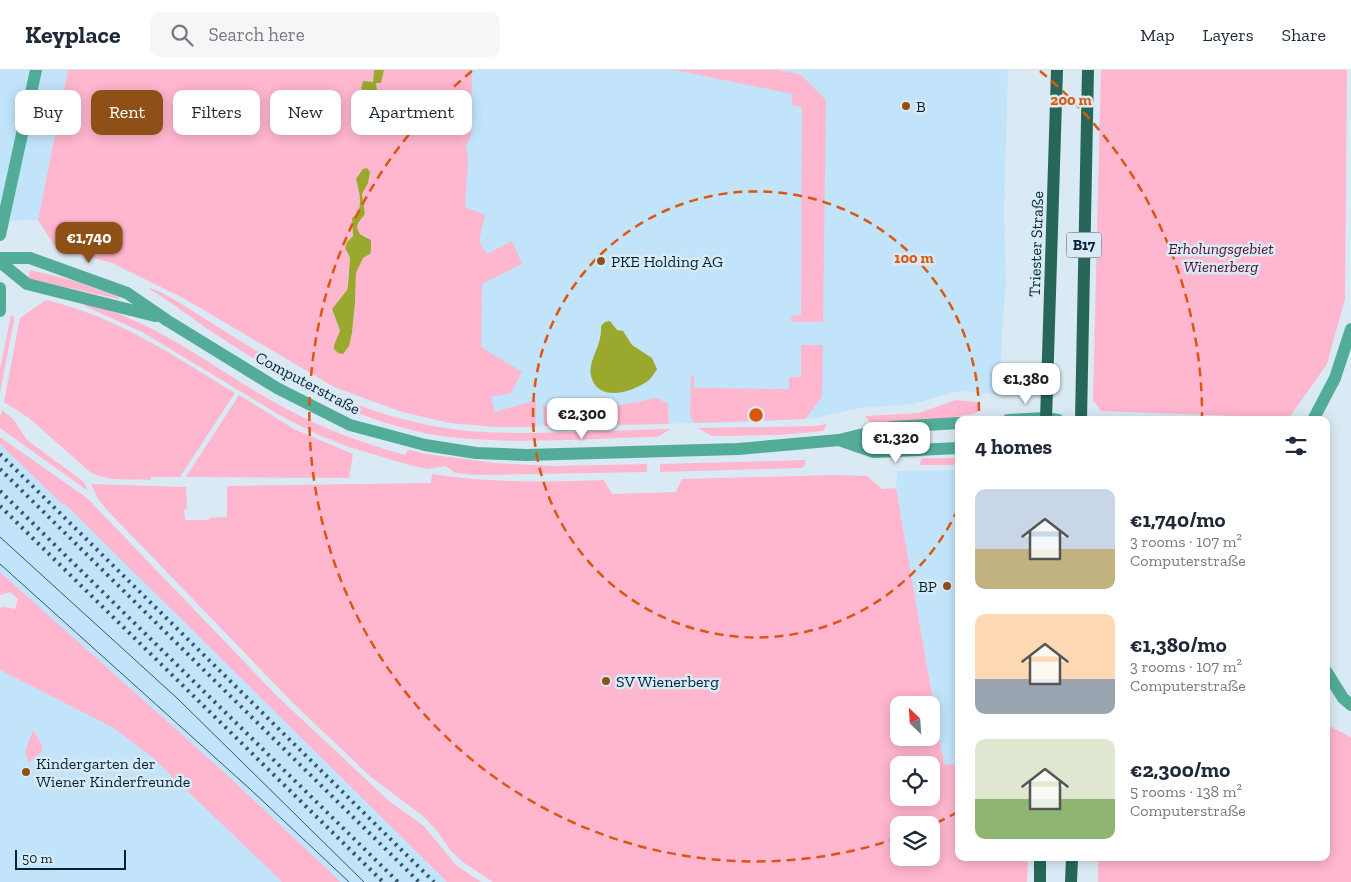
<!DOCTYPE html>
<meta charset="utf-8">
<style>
:root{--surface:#fff;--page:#f6f6f7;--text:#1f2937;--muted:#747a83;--line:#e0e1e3;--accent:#8f5018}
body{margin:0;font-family:"Zilla Slab",serif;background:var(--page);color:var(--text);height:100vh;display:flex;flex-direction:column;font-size:19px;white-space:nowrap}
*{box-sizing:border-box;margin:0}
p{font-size:16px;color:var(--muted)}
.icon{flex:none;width:28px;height:28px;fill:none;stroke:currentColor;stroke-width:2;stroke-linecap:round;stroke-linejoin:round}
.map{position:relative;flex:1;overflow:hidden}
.drawer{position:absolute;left:955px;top:346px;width:375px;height:445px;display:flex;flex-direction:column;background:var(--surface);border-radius:10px;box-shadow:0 2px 12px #0003}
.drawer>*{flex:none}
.hud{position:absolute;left:15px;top:20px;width:475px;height:45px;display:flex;gap:10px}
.needle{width:32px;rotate:335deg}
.tools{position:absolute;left:890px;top:626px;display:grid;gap:10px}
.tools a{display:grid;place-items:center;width:50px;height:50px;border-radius:10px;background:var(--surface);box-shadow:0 2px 12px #0003;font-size:25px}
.scale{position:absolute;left:15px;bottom:12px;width:111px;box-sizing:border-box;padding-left:5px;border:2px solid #002437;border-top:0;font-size:14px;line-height:18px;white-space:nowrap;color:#002437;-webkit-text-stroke:4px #daeaf4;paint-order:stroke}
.price{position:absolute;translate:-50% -42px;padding:0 11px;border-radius:10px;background:#fff;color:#222;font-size:16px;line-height:32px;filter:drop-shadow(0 1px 2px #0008)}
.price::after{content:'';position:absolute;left:50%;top:30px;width:15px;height:11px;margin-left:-8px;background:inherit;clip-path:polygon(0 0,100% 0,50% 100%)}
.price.active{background:var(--accent);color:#fff}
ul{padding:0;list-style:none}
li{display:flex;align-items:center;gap:15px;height:125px;padding:0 20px}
li span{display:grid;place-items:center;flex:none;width:140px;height:100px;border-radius:10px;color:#555}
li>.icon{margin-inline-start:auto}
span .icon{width:60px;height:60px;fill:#fffc;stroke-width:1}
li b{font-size:21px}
h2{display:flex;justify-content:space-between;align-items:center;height:60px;padding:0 20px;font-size:21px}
.chip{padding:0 18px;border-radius:10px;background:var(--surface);box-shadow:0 2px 12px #0003;font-size:18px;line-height:45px}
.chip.active{background:var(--accent);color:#fff}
header{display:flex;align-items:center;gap:30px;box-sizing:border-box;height:70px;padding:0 25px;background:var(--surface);border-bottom:1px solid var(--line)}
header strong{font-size:24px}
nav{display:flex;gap:28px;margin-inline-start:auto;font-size:18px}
.search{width:350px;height:45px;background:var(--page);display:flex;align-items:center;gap:12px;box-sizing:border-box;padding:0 18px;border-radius:10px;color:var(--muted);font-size:19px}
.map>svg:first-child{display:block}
.built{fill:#c2e4fa}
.green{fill:#ffb6cf;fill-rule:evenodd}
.water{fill:#9aa92e}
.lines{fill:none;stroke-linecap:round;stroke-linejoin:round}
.minor{stroke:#52ac98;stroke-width:12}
.major{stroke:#266759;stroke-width:12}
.tram{stroke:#365566;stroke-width:1}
.rail{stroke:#365566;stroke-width:4;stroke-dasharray:2.5 5;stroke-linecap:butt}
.ring{fill:none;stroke:#dc560e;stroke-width:2.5;stroke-dasharray:9 6}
.poi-dot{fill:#8f5018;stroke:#daeaf4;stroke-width:2}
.labels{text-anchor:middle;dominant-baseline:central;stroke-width:5;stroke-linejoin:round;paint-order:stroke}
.shield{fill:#daeaf4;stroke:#415f70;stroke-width:1}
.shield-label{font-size:15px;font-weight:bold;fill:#002437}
.poi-label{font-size:16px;fill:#002437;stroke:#daeaf4;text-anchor:start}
.street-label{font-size:16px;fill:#002437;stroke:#daeaf4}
.park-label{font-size:16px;font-style:italic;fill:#520d2e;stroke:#daeaf4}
.centre{fill:#dc560e;stroke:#daeaf4;stroke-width:2.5}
.ring-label{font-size:15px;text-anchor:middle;font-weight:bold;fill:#dc560e;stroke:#daeaf4;stroke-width:5;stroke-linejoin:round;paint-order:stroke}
</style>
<header>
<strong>Keyplace</strong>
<div class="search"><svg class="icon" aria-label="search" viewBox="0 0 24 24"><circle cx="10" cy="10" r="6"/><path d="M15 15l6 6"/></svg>Search here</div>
<nav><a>Map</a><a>Layers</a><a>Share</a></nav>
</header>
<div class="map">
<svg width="1351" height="812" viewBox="0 0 1351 812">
<rect width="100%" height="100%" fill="#daeaf4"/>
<!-- built -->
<g class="built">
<polygon points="0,0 68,0 38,150 0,151"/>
<polygon points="439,0 1008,0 1004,143 1006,215 1002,261 1000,324 977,323 967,321 955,322 913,334 859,338 816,348 756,352 497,357 450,353"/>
<polygon points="0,374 62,434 66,435 447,812 341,812 226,704 0,502"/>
<polygon points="959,400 959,695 944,694 896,418 897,401"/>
<polygon points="0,600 112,657 152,687 282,812 0,812"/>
</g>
<!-- green -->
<g class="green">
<path d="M 68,0 L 374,0 L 373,13 L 379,32 L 376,13 L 381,13 L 384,0 L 472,0 L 471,65 L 466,76 L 468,90 L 465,137 L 485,145 L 479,171 L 487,184 L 512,171 L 522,194 L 482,214 L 481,277 L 522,302 L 511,323 L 491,327 L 495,342 L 536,330 L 536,357 L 497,357 L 450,353 L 402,342 L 334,317 L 185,229 L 112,193 L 56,178 L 38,150 ZM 356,109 L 362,124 L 365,144 L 358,153 L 357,158 L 360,164 L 367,166 L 369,184 L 363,188 L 356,203 L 355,233 L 352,263 L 334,275 L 340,262 L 332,239 L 347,220 L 350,188 L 346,182 L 347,172 L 353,166 L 352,148 C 365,139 359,122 356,109 Z"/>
<polygon points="675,0 778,0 801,5 826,30 823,252 793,252 790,246 801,245 802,37 792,35 792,24"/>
<polygon points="1101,0 1347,0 1345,229 1327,294 1289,348 1101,341 1093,330"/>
<polygon points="30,200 75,211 119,227 119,229 28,209"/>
<path d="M 149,218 C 163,221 188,238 202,247 C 241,271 280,297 322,318 C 368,343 432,360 485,362 C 546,365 608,360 670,359 L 658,367 C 589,368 519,375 449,367 C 409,362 362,347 326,329 C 288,310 251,287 215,264 C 192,249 172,232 149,219 Z"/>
<path d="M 46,230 C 118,247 172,285 235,323 L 180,407 L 151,407 L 151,410 C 131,409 107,412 90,402 L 29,348 L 4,332 L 20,248 Z"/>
<path d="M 84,233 C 161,252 217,302 285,338 C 323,359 363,373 405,385 L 407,381 L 410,380 L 426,384 L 495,393 L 554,396 L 647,394 L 647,402 L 475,405 L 456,403 L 445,396 L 429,399 L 409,395 L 349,377 L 321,366 L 283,347 L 142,262 L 85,236 Z"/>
<polygon points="11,245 14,247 14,250 0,323 0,299"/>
<polygon points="801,275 823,275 822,327 805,349 694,353 690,345 691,308 692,306 694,306 694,318 789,319 789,307 801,307"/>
<polygon points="239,325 294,359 353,384 349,408 186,407"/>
<polygon points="657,328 668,334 669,354 544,356 543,335 559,346 583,329 615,336"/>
<polygon points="956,330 976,332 980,336 979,340 977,343 943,349 903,351 872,355 865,346 919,343"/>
<polygon points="2,340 13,349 27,370 84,412 88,421 0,358 0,347"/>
<polygon points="827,354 823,361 780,365 727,366 712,366 698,358 815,356"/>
<polygon points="0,367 87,428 278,627 389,731 424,756 456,795 481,812 447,812 66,435 62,434 0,374"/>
<polygon points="924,388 959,388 959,395 920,395 921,389"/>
<polygon points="806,390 804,397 800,398 660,402 660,394"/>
<path d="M 432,404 C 489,413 547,412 604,410 L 612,424 L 676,422 L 682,409 L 835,405 L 867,406 L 882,419 L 896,418 L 944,694 L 959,695 L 959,788 L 1028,788 L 1027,812 L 493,812 L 463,792 L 450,780 L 438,762 L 424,747 L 371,707 L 293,633 L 106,439 L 98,429 L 91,414 L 186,417 L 187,439 L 184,439 L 185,450 L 209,450 L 209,448 L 227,447 L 227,416 L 431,413 ZM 899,635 L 931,635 L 931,668 L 899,668 ZM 899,695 L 931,695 L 931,728 L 899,728 ZM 899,755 L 931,755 L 931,788 L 899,788 Z"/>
<polygon points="0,502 226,704 341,812 282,812 152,687 112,657 0,600 0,538 5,537 15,539 18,529 10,522 0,525"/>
<polygon points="1326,652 1331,657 1351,667 1351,812 1098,812 1098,788 1326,788"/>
<polygon points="33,660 43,677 40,683 29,693 25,682"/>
</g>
<!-- water -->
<g class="water">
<path d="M 374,0 L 384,0 L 381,13 L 376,13 L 379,32 L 377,43 C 372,48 368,50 361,46 C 358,35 360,23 363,11 L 373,12 Z"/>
<path d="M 367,98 L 370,102 L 368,113 L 362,124 L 365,144 L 358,153 L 357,158 L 360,164 L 371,170 L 371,180 L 370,184 L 363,188 L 356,203 L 355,233 L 352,263 L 349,276 L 343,284 L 338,283 L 334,279 L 334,275 L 340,261 L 332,239 L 347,220 L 348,215 L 350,188 L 345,178 L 347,172 L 353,166 L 352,148 C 365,139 359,122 356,109 L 363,99 Z"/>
<path d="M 610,251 L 617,260 L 623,261 L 632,275 L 652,288 L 657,299 C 655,302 653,306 650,309 C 635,322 598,334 591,306 C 588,293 598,280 600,268 C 601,264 601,260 601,256 L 605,252 Z"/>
</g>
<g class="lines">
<!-- minor -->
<g class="minor">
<polyline points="0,165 36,0"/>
<polyline points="0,188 30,188 127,223 168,251 277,318 350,355 425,375 476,383 526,385 738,379 839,370 892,357 959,353"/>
<polyline points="0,192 27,214 155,246"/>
<polyline points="0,218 0,241"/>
<polyline points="1008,350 1046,348 1058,350"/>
<polyline points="1313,350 1335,308 1351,259"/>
<polyline points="839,370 874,382 959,378"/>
<polyline points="1326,601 1343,628 1351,635"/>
</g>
<!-- major -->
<g class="major">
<polyline points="1046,350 1057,0"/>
<polyline points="1081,350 1088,0"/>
<polyline points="1040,812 1040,788"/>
<polyline points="1071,812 1072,788"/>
</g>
<!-- tram -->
<g class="tram">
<polyline points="0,467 178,629 364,812"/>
<polyline points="0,494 250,719 349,812"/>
</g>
<!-- rail -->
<g class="rail">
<polyline points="0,384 434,812"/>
<polyline points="0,399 419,812"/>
<polyline points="0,421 398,812"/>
<polyline points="0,436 383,812"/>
</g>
</g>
<!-- distance rings -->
<g class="ring">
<path d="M958 439A223 223 0 1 1 979 349"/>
<path d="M958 742A446 446 0 0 1 934 754M898 768A446 446 0 0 1 472 1M1040 1A446 446 0 0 1 1202 349"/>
</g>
<!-- markers -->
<g class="poi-dot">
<circle cx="906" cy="36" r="5"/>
<circle cx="601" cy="191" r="5"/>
<circle cx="947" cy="516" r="5"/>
<circle cx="606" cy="611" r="5"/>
<circle cx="26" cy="702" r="5"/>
</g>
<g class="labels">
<!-- shield labels -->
<rect class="shield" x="1066.5" y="162.5" width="35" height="25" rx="4"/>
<g class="shield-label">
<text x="1084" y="175">B17</text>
</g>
<!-- poi labels -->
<g class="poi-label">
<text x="916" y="36">B</text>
<text x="611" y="191">PKE Holding AG</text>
<text x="937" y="516" text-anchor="end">BP</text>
<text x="616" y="611">SV Wienerberg</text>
<text x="36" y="693">Kindergarten der<tspan x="36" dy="18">Wiener Kinderfreunde</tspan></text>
</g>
<!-- street labels -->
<g class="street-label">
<text transform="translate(1036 174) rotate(-88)">Triester Straße</text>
<text transform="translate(308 313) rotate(28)">Computerstraße</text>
</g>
<!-- park labels -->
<g class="park-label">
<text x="1221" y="178">Erholungsgebiet<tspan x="1221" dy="18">Wienerberg</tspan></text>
</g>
</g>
<circle cx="756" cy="345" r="8" class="centre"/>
<g class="ring-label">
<text x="1071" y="35">200 m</text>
<text x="914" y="193">100 m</text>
</g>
</svg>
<div class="tools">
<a><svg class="needle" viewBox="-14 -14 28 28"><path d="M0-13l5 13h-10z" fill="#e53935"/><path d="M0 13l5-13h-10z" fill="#747a83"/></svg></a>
<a><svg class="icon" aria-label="locate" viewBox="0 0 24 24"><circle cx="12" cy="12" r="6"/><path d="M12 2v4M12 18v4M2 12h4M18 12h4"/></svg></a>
<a><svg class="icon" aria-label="layers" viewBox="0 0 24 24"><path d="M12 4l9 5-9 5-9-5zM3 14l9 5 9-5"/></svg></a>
</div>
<div class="scale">50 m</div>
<b class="price active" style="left:89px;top:194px">€1,740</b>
<b class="price" style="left:1026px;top:335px">€1,380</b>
<b class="price" style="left:582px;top:370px">€2,300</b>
<b class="price" style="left:896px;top:394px">€1,320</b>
<div class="hud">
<a class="chip">Buy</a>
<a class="chip active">Rent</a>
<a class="chip">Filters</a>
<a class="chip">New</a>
<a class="chip">Apartment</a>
</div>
<section class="drawer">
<h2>4 homes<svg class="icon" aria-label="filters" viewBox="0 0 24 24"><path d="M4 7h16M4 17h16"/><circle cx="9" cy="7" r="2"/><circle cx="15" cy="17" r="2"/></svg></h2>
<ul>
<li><span style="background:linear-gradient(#c9d6e8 60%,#c2b280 0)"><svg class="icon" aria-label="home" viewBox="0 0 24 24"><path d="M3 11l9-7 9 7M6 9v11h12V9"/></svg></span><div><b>€1,740/mo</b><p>3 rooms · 107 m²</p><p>Computerstraße</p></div></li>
<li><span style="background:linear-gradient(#ffd9b3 65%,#9aa5b1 0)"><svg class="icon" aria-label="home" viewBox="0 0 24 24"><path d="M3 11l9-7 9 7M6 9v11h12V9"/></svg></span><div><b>€1,380/mo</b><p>3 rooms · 107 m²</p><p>Computerstraße</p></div></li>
<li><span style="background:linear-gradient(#dfe7d0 60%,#8fb573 0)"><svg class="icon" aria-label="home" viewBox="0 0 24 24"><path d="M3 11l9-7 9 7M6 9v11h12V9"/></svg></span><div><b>€2,300/mo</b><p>5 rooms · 138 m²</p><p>Computerstraße</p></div></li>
</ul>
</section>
</div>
